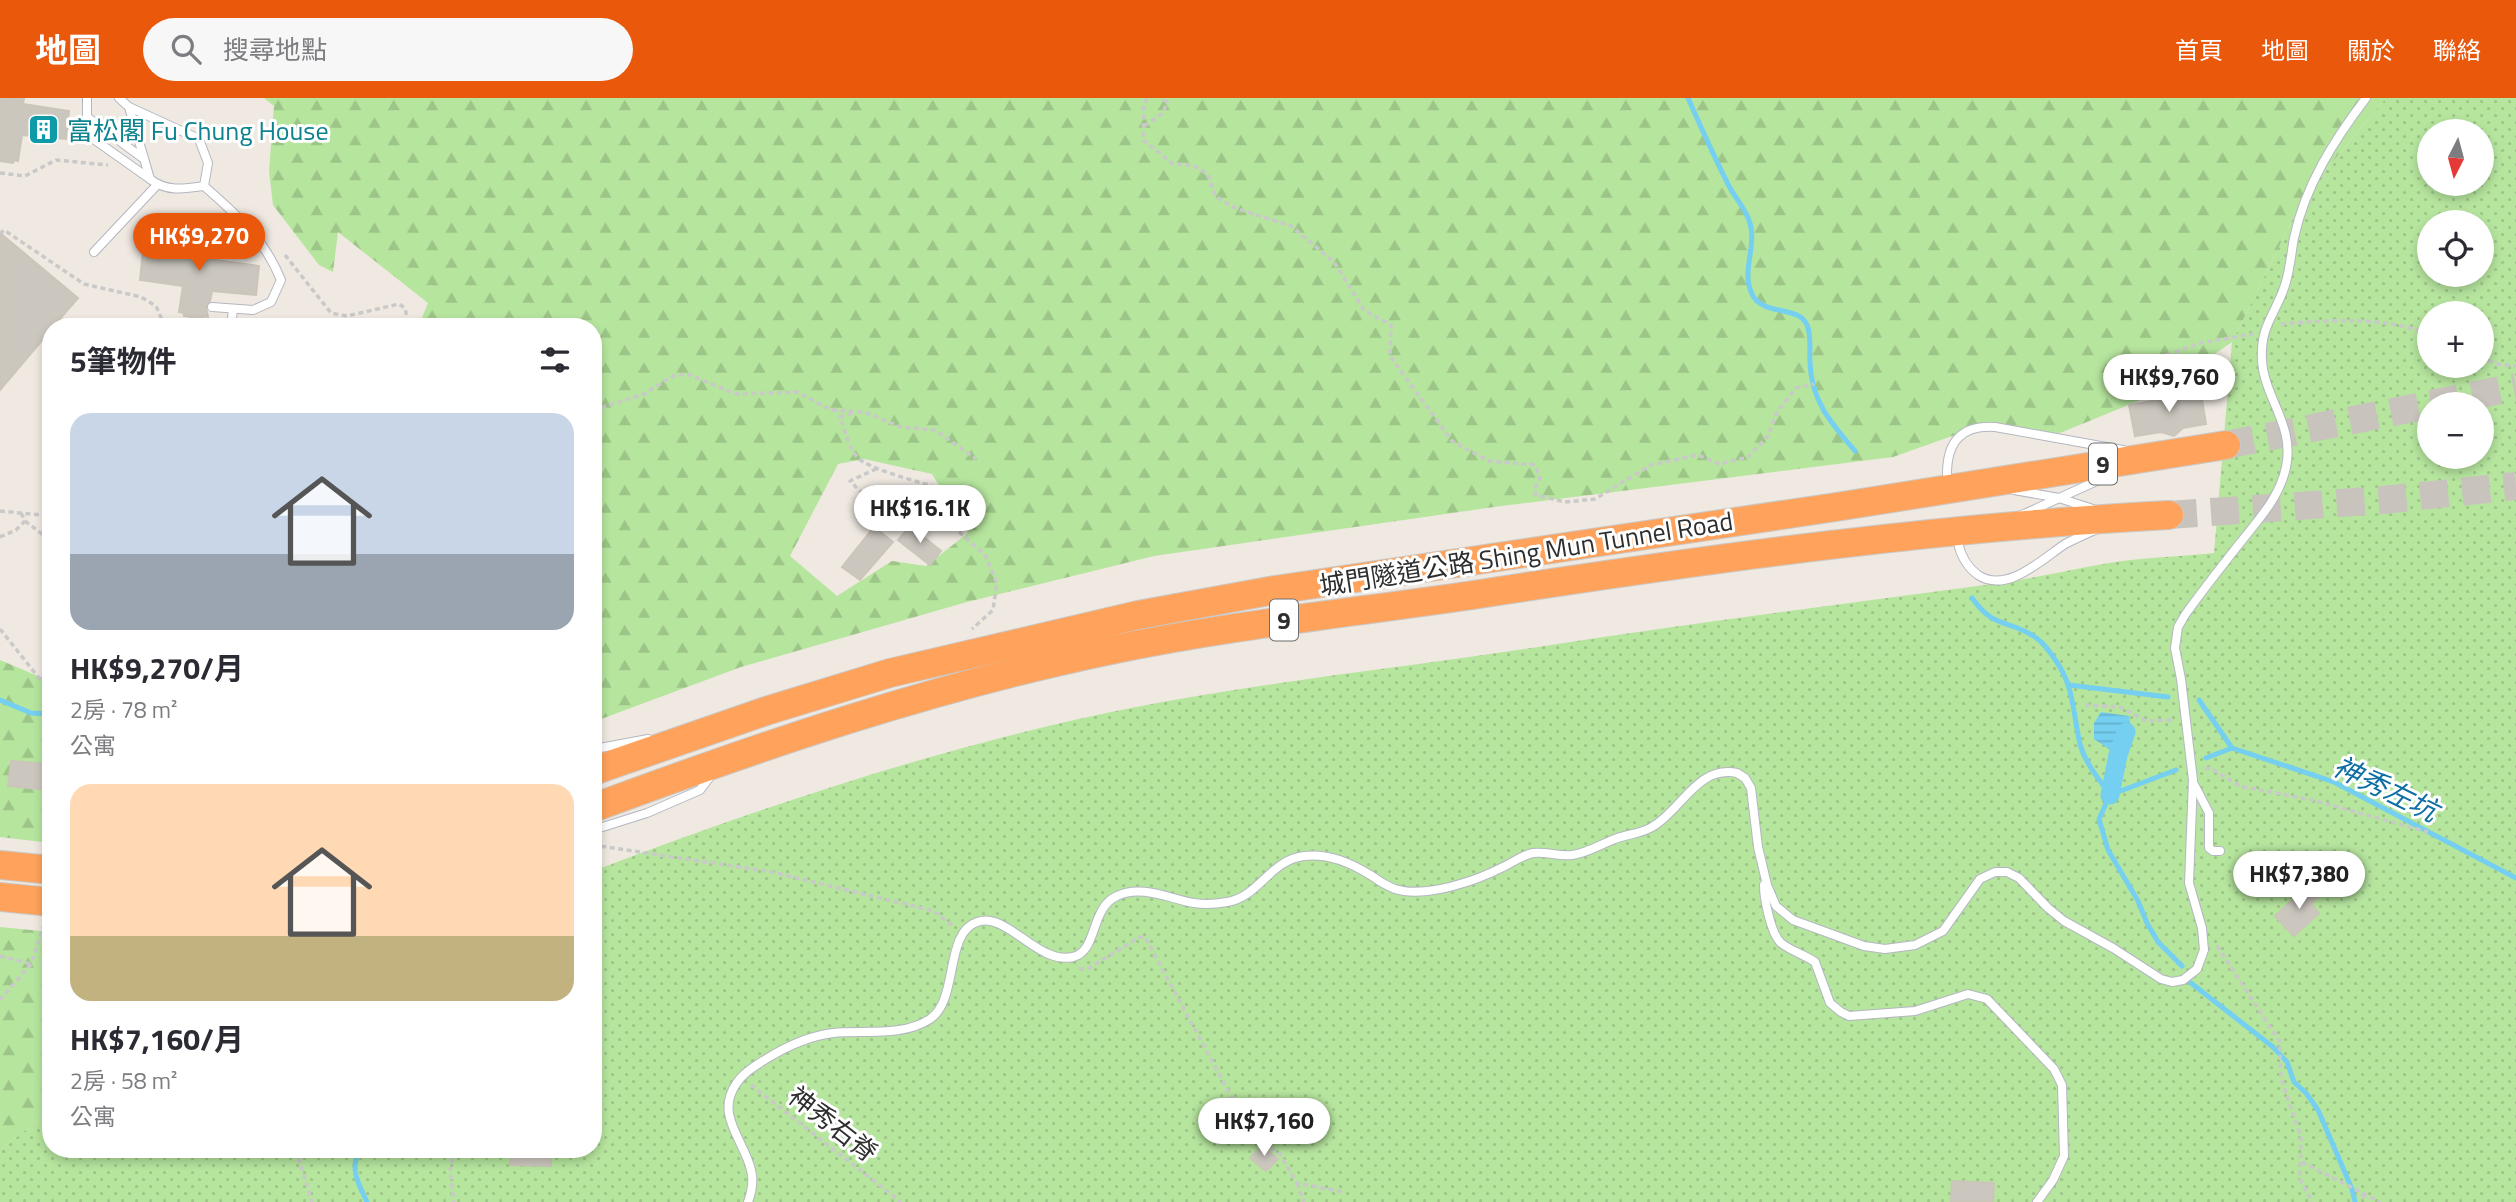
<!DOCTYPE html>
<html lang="zh-TW">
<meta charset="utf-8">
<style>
:root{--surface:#fff;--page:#f7f7f7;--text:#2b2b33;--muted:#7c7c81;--accent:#ea580c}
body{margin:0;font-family:"Titillium Web","Noto Sans TC",sans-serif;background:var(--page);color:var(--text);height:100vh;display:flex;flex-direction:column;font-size:26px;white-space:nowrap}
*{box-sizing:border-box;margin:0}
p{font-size:23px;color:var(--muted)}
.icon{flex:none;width:38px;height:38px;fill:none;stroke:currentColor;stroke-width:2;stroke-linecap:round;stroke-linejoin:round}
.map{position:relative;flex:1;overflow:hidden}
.drawer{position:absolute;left:42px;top:220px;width:560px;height:840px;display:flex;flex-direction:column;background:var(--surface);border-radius:28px;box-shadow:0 4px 10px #0003}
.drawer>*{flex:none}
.needle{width:46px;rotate:186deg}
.fabs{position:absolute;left:2417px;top:21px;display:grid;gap:14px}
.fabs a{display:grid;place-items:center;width:77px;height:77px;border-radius:50%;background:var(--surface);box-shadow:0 4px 10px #0003;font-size:35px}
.price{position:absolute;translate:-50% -60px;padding:0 16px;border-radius:24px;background:#fff;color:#222;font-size:23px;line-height:46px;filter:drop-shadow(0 2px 4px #0008)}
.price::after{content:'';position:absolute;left:50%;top:42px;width:21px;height:16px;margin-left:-10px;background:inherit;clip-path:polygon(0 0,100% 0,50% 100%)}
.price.current{background:var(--accent);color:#fff}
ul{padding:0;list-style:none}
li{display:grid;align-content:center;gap:14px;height:371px;padding:0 28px}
li span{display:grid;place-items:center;height:217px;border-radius:21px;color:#555}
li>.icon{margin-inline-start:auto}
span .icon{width:126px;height:126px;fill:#fffc;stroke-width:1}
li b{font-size:30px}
h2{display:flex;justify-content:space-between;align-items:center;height:84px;padding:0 28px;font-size:30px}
header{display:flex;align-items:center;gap:42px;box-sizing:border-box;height:98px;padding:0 35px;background:var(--accent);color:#fff}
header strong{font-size:33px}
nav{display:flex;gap:38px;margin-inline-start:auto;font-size:24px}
.search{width:490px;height:63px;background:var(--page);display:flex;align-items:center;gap:18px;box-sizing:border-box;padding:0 24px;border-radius:38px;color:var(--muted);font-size:26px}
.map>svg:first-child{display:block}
.grass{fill:url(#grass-dots);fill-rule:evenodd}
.forest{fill:url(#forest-firs);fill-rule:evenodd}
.water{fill:url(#water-rules)}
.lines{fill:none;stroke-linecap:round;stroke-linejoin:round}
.stream{stroke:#75cff0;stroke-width:5}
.canal{stroke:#75cff0;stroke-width:19}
.building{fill:#cbc7bf;stroke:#cbc5ba;stroke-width:2}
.highway-tunnel{stroke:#c8c4bd;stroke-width:28;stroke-dasharray:28 14;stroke-linecap:butt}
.lane-casing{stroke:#b4b7c1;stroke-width:10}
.highway-casing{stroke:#c9c9c9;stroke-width:30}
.path{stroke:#c9c9c9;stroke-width:3.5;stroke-dasharray:5 3.5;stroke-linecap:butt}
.lane{stroke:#fff;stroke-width:8}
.highway{stroke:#ffa35c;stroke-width:28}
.labels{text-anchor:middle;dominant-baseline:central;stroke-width:6;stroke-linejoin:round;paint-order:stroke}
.shield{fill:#fff;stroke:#6d6d6d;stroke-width:2}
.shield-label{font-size:24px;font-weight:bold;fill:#2e2e2e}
.culture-label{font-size:26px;fill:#0d838f;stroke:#fff;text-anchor:start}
.street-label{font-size:26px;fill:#2e2e2e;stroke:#fff}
.water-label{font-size:28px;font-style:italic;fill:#0d6fa3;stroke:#fff}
</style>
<header>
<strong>地圖</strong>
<div class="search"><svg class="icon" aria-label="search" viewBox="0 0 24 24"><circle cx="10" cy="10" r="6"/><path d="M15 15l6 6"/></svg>搜尋地點</div>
<nav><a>首頁</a><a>地圖</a><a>關於</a><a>聯絡</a></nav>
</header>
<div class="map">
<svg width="2516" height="1104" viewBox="0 0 2516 1104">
<defs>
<pattern id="grass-dots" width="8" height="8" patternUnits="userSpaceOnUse" patternTransform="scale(1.75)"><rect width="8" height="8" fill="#b6e59e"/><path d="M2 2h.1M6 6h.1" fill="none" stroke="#9dc588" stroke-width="1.8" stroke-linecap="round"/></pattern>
<pattern id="forest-firs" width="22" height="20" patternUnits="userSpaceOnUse" patternTransform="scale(1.75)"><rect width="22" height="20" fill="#b6e59e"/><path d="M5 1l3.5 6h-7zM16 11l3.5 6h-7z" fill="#9dc588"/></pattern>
<pattern id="water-rules" width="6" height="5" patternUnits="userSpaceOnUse" patternTransform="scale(1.75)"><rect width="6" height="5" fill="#75cff0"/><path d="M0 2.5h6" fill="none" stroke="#66b2ce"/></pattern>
</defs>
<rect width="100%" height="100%" fill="#efe9e1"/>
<!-- grass -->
<path class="grass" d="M 2386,0 L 2516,0 L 2516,1104 L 0,1104 L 0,1052 L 51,1012 L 51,1052 L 593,1052 L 593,773 C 768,707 943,648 1126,611 C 1262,584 1401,570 1538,549 C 1691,525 1846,506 2000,485 C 2044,479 2087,467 2131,462 C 2158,459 2186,458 2214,455 L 2232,244 L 2304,98 ZM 2429,33 L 2482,33 L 2482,86 L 2429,86 ZM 2429,124 L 2482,124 L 2482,177 L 2429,177 ZM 2429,215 L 2482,215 L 2482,268 L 2429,268 ZM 2429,306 L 2482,306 L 2482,359 L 2429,359 Z"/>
<!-- forest -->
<g class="forest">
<path d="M 264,0 L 2386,0 L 2304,98 L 2232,244 L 2160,294 L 2060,335 L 1972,331 L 1893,359 L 1501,408 L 1154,458 L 967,504 L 741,569 L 593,624 L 593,229 L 418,229 L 428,205 L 338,134 L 333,174 L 319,167 L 273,107 L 269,73 L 274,8 ZM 864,361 L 932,376 L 968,435 L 926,468 L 892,463 L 837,498 L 790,458 L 838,366 Z"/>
<polygon points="0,562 40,579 51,581 51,745 0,739"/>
<polygon points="0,829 51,834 51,1012 0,1052"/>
</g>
<!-- water -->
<polygon class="water" points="2101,614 2129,618 2133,641 2125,662 2094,641 2094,625"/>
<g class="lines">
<!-- stream -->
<g class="stream">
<path d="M 1688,0 C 1701,29 1714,59 1729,88 C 1735,100 1746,111 1750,125 C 1757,151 1740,174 1753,198 C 1765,218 1798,207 1807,227 C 1812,238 1809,253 1810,264 C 1811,303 1831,325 1855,353"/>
<path d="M 1972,500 C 1995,532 2006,520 2035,539 C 2044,545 2050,554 2056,563 C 2074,588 2073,616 2080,646 C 2085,665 2099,681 2110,697 L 2099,721 L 2108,752 L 2138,803 L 2147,825 L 2158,844 L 2182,868"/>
<polyline points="2069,587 2168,599"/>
<polyline points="0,602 31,615 51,616"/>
<polyline points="2199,602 2232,650 2334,684 2516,780"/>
<polyline points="2206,660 2232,650"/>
<polyline points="2110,697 2176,672"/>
<polyline points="2191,885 2273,949 2287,964 2294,984 2306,995 2318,1012 2352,1091 2355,1104"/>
<path d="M 359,1052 C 350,1072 358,1085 367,1104"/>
</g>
<!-- canal -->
<polyline class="canal" points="2110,697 2118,657 2126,634"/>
</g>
<!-- building -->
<g class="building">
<polygon points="1,0 24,0 23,6 69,13 66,41 22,37 18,63 14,62 13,65 0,63"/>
<polygon points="196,128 215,131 214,134 219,135 216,162 259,168 256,197 212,193 210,203 206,208 208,219 203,218 203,221 184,218 184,215 179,214 183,188 140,182 143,153 187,157 191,131 196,132"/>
<polygon points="0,135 78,200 53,229 51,229 51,232 0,292"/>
<polygon points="2195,290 2196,296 2201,295 2206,326 2183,330 2174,338 2161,334 2135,338 2129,307 2175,299 2174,294"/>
<polygon points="910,428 941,453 930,467 898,442"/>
<polygon points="874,429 893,444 860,482 842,469"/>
<polygon points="11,663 47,666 46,677 50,678 49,692 8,688"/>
<polygon points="2308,787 2319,798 2311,806 2319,815 2294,838 2275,818"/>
<polygon points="1262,1048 1278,1061 1266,1073 1250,1060"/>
<polygon points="511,1052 551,1052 551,1068 510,1067"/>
<polygon points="1952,1083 1994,1085 1993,1104 1951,1104"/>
</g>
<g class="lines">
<!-- highway-tunnel -->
<g class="highway-tunnel">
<polyline points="2431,306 2516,289"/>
<polyline points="2226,347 2429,307"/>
<polyline points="2169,417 2383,402 2516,388"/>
</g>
<defs>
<g id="lane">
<polyline points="87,0 87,19 144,61"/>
<polyline points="119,0 129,9 199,41 208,65 204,88"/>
<path d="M 129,9 L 150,81 C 166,94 184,91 204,88"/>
<polyline points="87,19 92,40 150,81"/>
<path d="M 204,88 C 237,117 264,140 281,182 L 271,204 L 253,212 L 212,209"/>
<polyline points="94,154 157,87"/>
<polyline points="231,229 233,212"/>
<path d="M 1947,376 C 1947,343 1962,327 1995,329 L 2123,352"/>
<polyline points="2014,392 2059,400 2093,411"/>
<polyline points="2022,417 2112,376"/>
<path d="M 1958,445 C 1961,458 1967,469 1978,477 C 2007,496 2041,462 2065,446 C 2075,441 2085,436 2095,432"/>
<polyline points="593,653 600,650 648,641"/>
<polyline points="2195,688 2209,715 2209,750 2213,753 2220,753"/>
<polyline points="593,732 647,715 700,692 712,676"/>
<path d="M 1764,787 C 1764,801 1771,836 1781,845 C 1791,853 1805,857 1815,864 L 1830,905 L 1841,914 L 1849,918 L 1915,913 L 1968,896 L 1987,901 L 2054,971 L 2062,987 L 2064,1058 L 2053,1082 L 2037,1104"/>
<path d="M 748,1104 C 752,1093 754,1083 751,1072 C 744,1042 715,1017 736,986 C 743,975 755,968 766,961 C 787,948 809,938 833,935 C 864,932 903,939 930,921 C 959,902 944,835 977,824 C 1007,813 1037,867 1073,859 C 1098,853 1090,810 1117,798 C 1141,786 1170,801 1194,805 C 1205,807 1216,806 1227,804 C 1259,799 1270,762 1304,758 C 1329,755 1351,765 1372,778 C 1379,783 1387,788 1395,791 C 1414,797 1441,792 1460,786 C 1475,782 1489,776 1503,769 C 1512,765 1522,757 1533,755 C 1546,753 1559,759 1572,757 C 1588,755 1601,746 1615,741 C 1627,736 1641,736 1652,729 C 1682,712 1697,667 1737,675 L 1745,680 L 1751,690 L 1758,749 L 1767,787 L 1776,808 L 1793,822 L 1864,848 L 1885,851 L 1915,847 L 1943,833 L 1980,781 L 1995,774 L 2007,774 L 2019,780 L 2048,810 L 2064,823 L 2113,850 L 2161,881 L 2172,884 L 2183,882 L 2197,871 L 2204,852 L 2202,830 L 2189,785 L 2193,682 L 2181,581 L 2175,550 L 2178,529 L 2185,517 C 2202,493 2221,469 2240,445 C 2258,422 2280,399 2286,369 C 2295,327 2264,300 2262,262 C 2260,227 2276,216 2285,187 C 2290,172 2291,156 2294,140 C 2305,88 2334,42 2366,0"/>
</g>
<g id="highway">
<polyline points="593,673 766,613 890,575 1138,517 1275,492 1836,409 2226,347"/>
<path d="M 593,710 C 763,647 933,589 1111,552 C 1235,526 1361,514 1486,495 C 1713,460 1940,429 2169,417"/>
<polyline points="0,767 51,772"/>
<polyline points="0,799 51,804"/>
</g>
</defs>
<!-- lane casing -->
<use href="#lane" class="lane-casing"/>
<!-- highway casing -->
<use href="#highway" class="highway-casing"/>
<!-- path -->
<g class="path">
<polyline points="1147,0 1144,8 1143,42 1173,66 1192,67 1208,76 1215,98 1235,110 1291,128 1334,164 1364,212 1391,227 1390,258 1452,343 1489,363 1535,367 1540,381 1534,391 1536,397 1565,404 1595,401 1651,367 1698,357 1719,366 1748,359 1768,338 1777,314 1796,290 1814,286"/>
<polyline points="1144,28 1163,15 1167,4 1160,0"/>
<polyline points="0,75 25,78 56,62 108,67"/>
<polyline points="0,136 4,132 84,186 141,199 156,208 165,229"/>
<polyline points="285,157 331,215 347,218 399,206 405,210 409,229"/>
<path d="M 2281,226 C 2332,222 2380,218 2429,236"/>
<polyline points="2482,257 2495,266 2516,268"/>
<polyline points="2151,263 2200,245 2253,236"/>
<polyline points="593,312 644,296 673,278 687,276 736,296 797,294 831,312 864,314 901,329 935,332 976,361"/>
<path d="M 852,315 L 840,319 C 845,332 848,348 857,359 C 869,372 925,385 944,392 L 941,398"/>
<polyline points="869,402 850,383 876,371"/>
<polyline points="0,413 51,418"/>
<polyline points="25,423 51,443"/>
<polyline points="959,434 985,457 997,485 993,512 972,531"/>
<polyline points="0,439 16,432 25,423 21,415"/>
<polyline points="0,531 39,580 51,586"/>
<polyline points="2085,607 2120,609 2146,623 2173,622"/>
<polyline points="2205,671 2210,670 2240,688 2312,702 2428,734"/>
<polyline points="593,747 772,774 934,813 954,829"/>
<polyline points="2217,848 2280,944 2281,980 2301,1039 2300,1081 2312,1104"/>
<polyline points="0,858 31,866"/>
<polyline points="1079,871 1089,870 1140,839 1145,839 1253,1039 1279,1055 1297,1085 1343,1094"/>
<polyline points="0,902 31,866 43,830 51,831"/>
<polyline points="751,987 901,1104"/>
<polyline points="296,1052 312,1104"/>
<polyline points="451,1052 453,1058 450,1072 454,1104"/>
<polyline points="2302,1064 2380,1104"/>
<polyline points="1297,1085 1304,1104"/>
<polyline points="2362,1096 2365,1104"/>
</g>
<!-- lane -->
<use href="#lane" class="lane"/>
<!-- highway -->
<use href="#highway" class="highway"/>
</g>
<!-- icons -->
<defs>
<symbol id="building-square" viewBox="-11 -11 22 22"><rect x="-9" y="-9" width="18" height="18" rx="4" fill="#0f9aa8" stroke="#fff"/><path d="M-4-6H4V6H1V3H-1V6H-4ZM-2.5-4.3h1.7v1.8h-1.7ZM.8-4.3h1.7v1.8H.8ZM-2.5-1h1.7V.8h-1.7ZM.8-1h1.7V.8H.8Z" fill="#fff"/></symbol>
</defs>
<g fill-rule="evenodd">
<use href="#building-square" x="26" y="14" width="35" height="35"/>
</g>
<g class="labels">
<!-- shield labels -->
<g class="shield">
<rect x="2089" y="345.5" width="28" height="41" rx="5"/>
<rect x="1270" y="501.5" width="28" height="41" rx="5"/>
</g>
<g class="shield-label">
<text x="2103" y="366">9</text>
<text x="1284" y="522">9</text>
</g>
<!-- culture labels -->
<g class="culture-label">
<text x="67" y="32">富松閣 Fu Chung House</text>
</g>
<!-- street labels -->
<g class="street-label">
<text transform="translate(1526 455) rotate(-9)">城門隧道公路 Shing Mun Tunnel Road</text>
<text transform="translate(833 1026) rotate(38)">神秀右脊</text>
</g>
<!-- water labels -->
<g class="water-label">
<text transform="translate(2386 690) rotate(26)">神秀左坑</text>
</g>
</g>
</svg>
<div class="fabs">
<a><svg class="needle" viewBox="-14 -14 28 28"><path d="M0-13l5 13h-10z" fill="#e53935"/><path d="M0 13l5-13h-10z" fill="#7c7c81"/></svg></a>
<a><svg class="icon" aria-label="locate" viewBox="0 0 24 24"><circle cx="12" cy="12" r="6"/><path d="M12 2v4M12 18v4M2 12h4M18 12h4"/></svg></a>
<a>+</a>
<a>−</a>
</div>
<b class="price current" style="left:199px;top:175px">HK$9,270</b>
<b class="price" style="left:2169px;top:316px">HK$9,760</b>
<b class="price" style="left:920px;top:447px">HK$16.1K</b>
<b class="price" style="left:2299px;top:813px">HK$7,380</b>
<b class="price" style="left:1264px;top:1060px">HK$7,160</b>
<section class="drawer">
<h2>5筆物件<svg class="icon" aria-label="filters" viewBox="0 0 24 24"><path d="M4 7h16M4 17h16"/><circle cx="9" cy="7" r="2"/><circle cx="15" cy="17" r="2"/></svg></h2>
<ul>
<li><span style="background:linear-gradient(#c9d6e8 65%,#9aa5b1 0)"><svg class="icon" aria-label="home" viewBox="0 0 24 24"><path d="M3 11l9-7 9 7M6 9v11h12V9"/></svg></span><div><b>HK$9,270/月</b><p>2房 · 78 m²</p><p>公寓</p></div></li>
<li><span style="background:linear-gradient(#ffd9b3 70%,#c2b280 0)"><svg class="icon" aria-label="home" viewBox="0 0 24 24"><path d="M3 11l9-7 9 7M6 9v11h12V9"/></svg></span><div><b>HK$7,160/月</b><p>2房 · 58 m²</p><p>公寓</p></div></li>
</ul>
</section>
</div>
